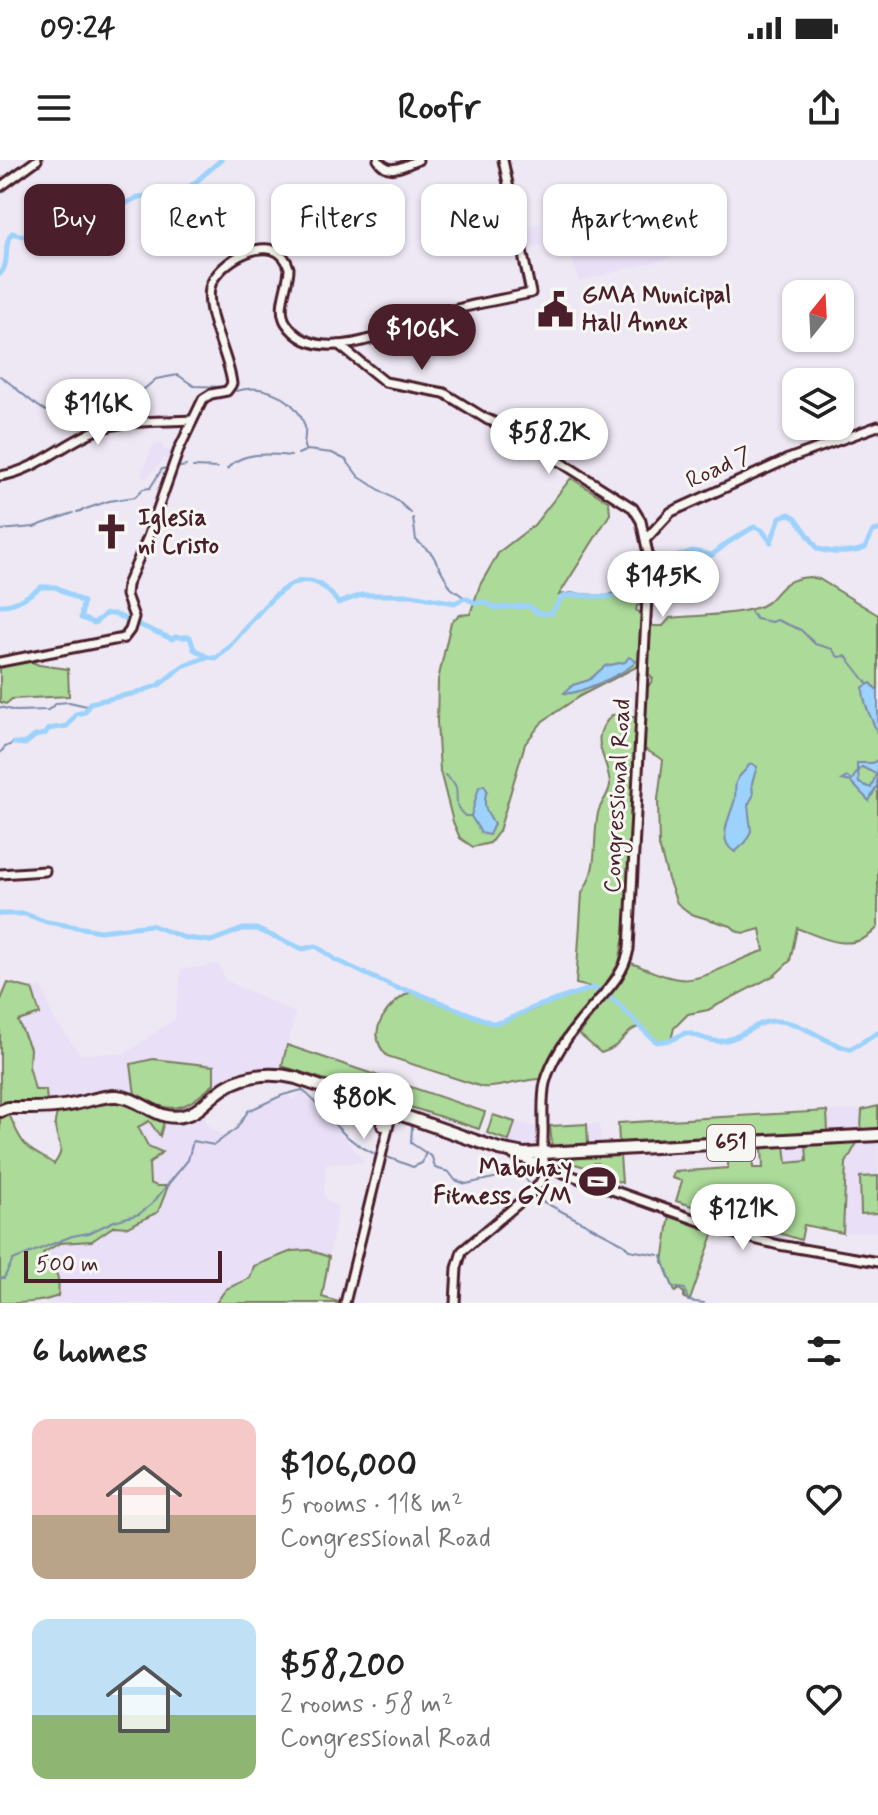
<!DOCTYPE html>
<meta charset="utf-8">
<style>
:root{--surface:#fff;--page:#f6f6f6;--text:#222;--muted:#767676;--accent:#4a1f2b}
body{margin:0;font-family:Mynerve,sans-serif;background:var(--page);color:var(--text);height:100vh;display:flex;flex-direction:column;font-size:30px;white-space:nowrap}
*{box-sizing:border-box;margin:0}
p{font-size:26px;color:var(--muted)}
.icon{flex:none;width:44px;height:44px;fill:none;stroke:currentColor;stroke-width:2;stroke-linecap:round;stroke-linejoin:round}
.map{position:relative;height:1143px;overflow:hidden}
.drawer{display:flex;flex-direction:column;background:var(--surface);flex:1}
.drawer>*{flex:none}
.top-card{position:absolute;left:24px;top:24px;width:830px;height:72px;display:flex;gap:16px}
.needle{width:52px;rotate:18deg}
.tools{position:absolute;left:782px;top:120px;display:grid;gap:16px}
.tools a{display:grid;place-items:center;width:72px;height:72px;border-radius:16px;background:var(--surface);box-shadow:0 2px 6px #0004;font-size:40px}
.scale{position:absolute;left:24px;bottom:20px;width:198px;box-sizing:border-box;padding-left:8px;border:4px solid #4a1f2b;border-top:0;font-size:22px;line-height:28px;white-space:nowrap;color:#4a1f2b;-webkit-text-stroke:6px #f6f6f2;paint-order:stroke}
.price{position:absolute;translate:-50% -68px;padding:0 18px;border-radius:28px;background:#fff;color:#222;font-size:26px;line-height:52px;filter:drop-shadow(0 2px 4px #0008)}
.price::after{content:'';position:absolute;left:50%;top:48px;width:24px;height:18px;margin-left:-12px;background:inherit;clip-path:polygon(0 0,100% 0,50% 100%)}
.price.active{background:var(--accent);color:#fff}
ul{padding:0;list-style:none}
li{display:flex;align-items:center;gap:24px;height:200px;padding:0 32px}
li span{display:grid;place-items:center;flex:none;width:224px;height:160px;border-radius:16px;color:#555}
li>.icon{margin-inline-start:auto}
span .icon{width:96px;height:96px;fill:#fffc;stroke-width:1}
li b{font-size:34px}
h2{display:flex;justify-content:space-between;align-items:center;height:96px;padding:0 32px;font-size:34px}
.tag{padding:0 28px;border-radius:16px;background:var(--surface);box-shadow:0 2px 6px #0004;font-size:28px;line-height:72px}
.tag.active{background:var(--accent);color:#fff}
.status{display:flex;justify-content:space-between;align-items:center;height:56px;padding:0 40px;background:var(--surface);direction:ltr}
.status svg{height:22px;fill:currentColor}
header{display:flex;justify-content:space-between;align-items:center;height:104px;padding:0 32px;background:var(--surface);font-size:36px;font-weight:700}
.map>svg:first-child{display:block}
.built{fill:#e9dff6}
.green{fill:#abda99;stroke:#7a7c62;stroke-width:2}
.water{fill:#9cd2fb;stroke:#7b8aa8;stroke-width:2;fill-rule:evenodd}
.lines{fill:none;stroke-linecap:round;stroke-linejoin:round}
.stream{stroke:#7b8aa8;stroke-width:2}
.river{stroke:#9cd2fb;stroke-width:5}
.secondary-casing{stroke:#4a1f2b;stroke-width:13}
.highway-casing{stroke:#4a1f2b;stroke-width:16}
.secondary{stroke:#f6f6f2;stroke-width:7}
.highway{stroke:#f6f6f2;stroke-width:10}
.labels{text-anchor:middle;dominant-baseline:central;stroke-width:6;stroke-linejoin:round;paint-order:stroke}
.shield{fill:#f6f6f2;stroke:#7e6067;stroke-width:2}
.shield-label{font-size:22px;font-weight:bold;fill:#4a1f2b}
.poi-label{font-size:24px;font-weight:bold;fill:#4a1f2b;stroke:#f6f6f2;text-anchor:start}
.street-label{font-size:24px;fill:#4a1f2b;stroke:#f6f6f2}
</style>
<div class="status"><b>09:24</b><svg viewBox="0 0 49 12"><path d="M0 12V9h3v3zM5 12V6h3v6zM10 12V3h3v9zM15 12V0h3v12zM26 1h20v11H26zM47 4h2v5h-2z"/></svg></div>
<header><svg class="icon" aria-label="menu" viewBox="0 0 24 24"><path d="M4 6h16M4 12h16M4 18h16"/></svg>Roofr<svg class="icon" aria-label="share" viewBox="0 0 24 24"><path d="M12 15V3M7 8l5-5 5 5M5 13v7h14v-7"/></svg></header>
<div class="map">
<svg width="878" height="1143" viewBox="0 0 878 1143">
<rect width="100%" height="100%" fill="#eee8f4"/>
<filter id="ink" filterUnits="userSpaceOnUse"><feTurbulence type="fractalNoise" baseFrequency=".0125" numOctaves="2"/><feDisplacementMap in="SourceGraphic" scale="16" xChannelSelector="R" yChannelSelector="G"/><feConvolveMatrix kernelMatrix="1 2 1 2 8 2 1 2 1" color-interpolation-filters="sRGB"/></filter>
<g filter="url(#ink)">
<!-- built -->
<g class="built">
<polygon points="659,52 679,66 689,93 579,121 568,85 630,68 641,62 647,53 656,58"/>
<polygon points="540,64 542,85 527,90 522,67"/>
<polygon points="163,284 163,290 171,291 170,299 164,298 147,318 141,316 153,285"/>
<polygon points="219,804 225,820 295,853 281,909 262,908 214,924 213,906 131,904 135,935 126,932 108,931 47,943 35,930 29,906 30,888 17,860 39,854 32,829 42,826 53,858 80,894 126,893 175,859 181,810"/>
<polygon points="306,929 310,934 306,938 314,943 365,1002 325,1004 324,1038 338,1047 329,1097 309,1091 282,1095 254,1106 250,1119 226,1129 216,1143 44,1143 53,1139 56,1109 43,1094 60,1083 92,1081 168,1026 150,1023 149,1004 162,992 148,986 138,967 149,962 160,975 165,960 209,945 205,960 209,967 225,977 221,982 238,968 248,951 288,935 292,940"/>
<polygon points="862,950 861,969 828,971 827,951"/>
<polygon points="515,962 541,968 540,983 536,989 507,985"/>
<polygon points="587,964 599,964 601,984 588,984"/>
<polygon points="878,980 878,1071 843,1073 846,1003 858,981"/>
<polygon points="806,984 808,1001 786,1003 785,985"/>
</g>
<!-- green -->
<g class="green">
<polygon points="571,318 609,342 610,354 559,435 572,433 606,436 623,430 645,433 644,443 637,446 636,450 642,454 638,506 580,536 543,561 525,584 499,671 490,683 473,687 460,678 453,662 440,611 437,562 438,520 451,462 459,455 470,454 480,425 499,392 534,365"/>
<path d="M 809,417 L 819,419 L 878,455 L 878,767 C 854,795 825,779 797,768 L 790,801 L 775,815 L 708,850 L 688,854 L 674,868 L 671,880 L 657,882 L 638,867 C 623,872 624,886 601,893 L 579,874 L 609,835 L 629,802 C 645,808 662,817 679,819 C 704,823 738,797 764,791 L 760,769 L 746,773 L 738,772 L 731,766 L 691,754 L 677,743 L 668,719 L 659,686 L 658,639 L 663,600 L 643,588 L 646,530 L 653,519 L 647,512 L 651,466 L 663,466 L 670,458 C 697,455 726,456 752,449 C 782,442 771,420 809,417 Z"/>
<polygon points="27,500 39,505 68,509 69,536 12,539 6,544 0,542 0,505"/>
<path d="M 624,554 L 636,558 L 625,771 L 619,803 L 545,919 C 523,918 501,929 482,927 L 387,896 C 363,871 389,843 412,831 L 492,863 L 502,862 L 569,835 L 595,828 L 576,824 L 582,733 C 600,705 592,682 598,653 C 600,643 610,634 610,624 C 608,595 586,581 612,555 Z"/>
<polygon points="8,823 32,829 40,854 18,861 30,888 29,906 35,930 46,930 47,943 0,945 0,842"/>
<polygon points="287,885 485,952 479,969 282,906"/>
<path d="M 153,899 L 214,906 L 214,924 C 182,952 173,955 135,935 L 131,904 Z"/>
<path d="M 109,941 L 121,942 L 164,961 L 160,976 L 149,961 L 138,967 L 148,986 L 162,992 L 149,1004 L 150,1023 L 157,1026 L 168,1026 L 158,1052 L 128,1067 L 114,1066 L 92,1081 L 60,1083 L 43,1093 C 54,1111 61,1112 58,1136 C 41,1143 20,1143 0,1143 L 0,958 L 9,954 C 14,965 20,982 30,989 C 38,995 46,998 54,1004 C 67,988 57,983 55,967 C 54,962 56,958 57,953 Z"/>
<polygon points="878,946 878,969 861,969 862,950"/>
<polygon points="827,951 828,971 619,983 618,963"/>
<polygon points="493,955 515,962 509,981 487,973"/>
<polygon points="587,964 588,984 552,987 550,966"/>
<polygon points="858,981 846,1003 843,1073 804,1065 801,1080 676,1041 682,1021 672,1018 674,1012 728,1008 728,997 734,996 734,988 752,987 753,1008 763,1008 762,987 785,985 787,1003 807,1001 806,984"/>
<polygon points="620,995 622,1023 602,1015 604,1010 597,1008 598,1003 594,1003 591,1009 556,998"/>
<polygon points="878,1016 878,1053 861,1054 860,1017"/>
<polygon points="670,1054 715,1069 690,1140 684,1138 684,1133 679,1129 675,1132 663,1102"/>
<polygon points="309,1090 329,1097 322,1137 342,1143 216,1143 226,1129 250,1118 254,1106 292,1091"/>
</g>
<!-- water -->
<g class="water">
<path d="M 629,497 L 636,501 C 629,512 575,536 564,533 L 573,525 L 589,520 L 605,506 L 625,502 Z"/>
<path d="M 871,523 L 878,531 L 878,576 C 872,557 863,546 863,527 Z"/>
<path d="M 878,599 L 877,626 L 869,641 L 851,622 L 842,620 L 847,617 L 852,620 L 857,612 L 857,603 L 873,603 ZM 862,607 L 876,614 L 871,628 L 859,623 L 858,610 Z"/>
<path d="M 753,604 L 757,607 L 752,623 L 753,636 L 748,645 L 751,671 L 746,682 L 735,692 C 715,681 731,655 735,639 C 736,633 734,625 737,620 C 740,614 746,611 749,605 Z"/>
<path d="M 484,625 L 487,630 C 482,645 486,652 494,664 L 489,675 L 481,673 L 471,656 L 479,627 Z"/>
</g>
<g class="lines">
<!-- stream -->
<g class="stream">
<path d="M 0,216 C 13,224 35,247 47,251 C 70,261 96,240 115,226 L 143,230 L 156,219 L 178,215 L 194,226 L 225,227"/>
<path d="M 236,231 C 265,222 297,239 305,267 C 306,273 304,281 304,287 L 306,290"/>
<polyline points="298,294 307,290 332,293 346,300 359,317 399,342 411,353"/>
<polyline points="193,307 217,308"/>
<polyline points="174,308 186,306"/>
<path d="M 227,309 C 241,291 270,294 291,296"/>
<polyline points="77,352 109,341 135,337 143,329 150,328 162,309 167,308"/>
<polyline points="413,358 416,380 432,394 451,428 465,438"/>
<polyline points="0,370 34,367 73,353"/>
<polyline points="751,452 756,459 772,462 777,460 801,470 815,484 832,489 838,497 846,496 867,523"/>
<polyline points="0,547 16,551 48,550 57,543 69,542 87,546"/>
<polyline points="0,593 5,587 14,583"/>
<path d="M 445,615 C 448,618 453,621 455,625 C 460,637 451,644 465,656 L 471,656"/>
<polyline points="412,967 411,983 432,997 435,1008 449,1012 455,1020 466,1024 521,1012 532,1028"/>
<polyline points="387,997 413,1007 422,1003 426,992"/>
<polyline points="536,1033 540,1040 624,1084 629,1090 659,1095"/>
<polyline points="662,1096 673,1127 685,1129 688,1141 704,1143"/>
<path d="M 0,1118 L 4,1118 L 13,1100 L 72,1076 L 89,1073 L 114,1061 L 139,1054 L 151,1045 L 188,1000 L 193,981 L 214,985 L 237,968 L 248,951 L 283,935 L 302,930 C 317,941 325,955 338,968 C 348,979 362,988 375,994"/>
</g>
<!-- river -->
<g class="river">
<path d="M 0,114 C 11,102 2,86 12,73 L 23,76 L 77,43 L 98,40 L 119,47 L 138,37 L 162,35 L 191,26 L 221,0"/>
<path d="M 0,445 C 16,446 29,435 41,427 L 56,427 L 83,442 L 81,458 L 94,463 L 106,454 L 114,454 L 172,479 L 175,477 L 190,477 L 194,489 L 207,497"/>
<path d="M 14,583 L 25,584 L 35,576 L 45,574 L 48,569 L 67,566 L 76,554 L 85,552 L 90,543 L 136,533 L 159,525 L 183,506 L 207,497 L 216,498 C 249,476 295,377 338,443 L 362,435 L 412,435 L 455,443 L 465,438 L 476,443 L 485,442 L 496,448 L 529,446 L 537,453 L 551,454 L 562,437 L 573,435 L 603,437 L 615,436 L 624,431 L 661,433 C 669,423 665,410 670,399 L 692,391 L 712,395 L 727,383 L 754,367 L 762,370 L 771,382 L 780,357 L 789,354 L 796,358 L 818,389 C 832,393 852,394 865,388 L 873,371 L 878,370"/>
<path d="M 0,754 L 25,754 L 47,762 L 100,771 L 151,765 L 185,778 L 211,781 L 243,769 L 256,769 L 303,789 L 316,786 L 336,800 L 396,828 L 412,831 L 492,863 L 502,862 L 535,847 L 593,828 C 614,832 637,868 657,882 L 671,880 L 685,873 C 698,874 709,883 721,881 C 740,880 756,861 774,861 C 802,860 823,883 850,889 L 878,873"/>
</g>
<defs>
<g id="secondary">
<path d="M 378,0 C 389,16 403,6 418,0"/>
<polyline points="0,27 37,0"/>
<polyline points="339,185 385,222 444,233 488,260"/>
<path d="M 487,259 L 507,268 L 633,348 L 641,361 L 649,398 L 629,789 C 624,815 607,830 590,850 C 573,869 552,897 545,923 C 542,936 543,952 543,966 C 544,979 540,996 547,1008"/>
<path d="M 0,316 C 36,311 64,283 97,270 C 126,259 162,262 192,260"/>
<polyline points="646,379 671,352 788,299 878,266"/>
<path d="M 0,502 L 124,478 L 130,470 L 134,457 L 126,435 L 127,425 L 148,377 L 179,289 L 203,239 L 211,234 L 227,231 L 232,224 C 229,195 205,156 210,128 C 215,102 277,66 289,108 C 289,125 276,147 286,163 C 318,212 399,167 440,154 C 470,144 501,140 531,133 L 503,0"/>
<polyline points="0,714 45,711"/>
<polyline points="513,995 742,1076 779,1085 878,1102"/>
<polyline points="345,1143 392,952"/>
<polyline points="455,1143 457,1108 462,1091 532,1032 540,1023 548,1006"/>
</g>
<g id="highway">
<polyline points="374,946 380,952 383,965"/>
<path d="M 0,951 L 8,948 C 28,948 49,949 69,945 C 84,943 101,935 117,936 C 142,938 159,964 186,955 C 198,952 206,942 216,934 C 238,915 268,911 296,918 L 499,989 L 524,994 L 878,975"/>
</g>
</defs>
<!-- secondary casing -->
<use href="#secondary" class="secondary-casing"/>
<!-- highway casing -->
<use href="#highway" class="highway-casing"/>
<!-- secondary -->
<use href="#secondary" class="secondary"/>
<!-- highway -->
<use href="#highway" class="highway"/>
</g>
</g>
<!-- icons -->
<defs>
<symbol id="civic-bare" viewBox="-9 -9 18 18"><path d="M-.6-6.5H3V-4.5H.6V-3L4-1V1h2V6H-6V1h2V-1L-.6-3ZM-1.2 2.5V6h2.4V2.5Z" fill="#4a1f2b" stroke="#f6f6f2" stroke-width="2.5" paint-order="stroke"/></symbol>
<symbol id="church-bare" viewBox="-9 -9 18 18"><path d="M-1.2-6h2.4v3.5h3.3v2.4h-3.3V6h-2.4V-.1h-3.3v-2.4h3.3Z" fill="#4a1f2b" stroke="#f6f6f2" stroke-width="2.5" paint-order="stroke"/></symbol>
<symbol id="stadium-bare" viewBox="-9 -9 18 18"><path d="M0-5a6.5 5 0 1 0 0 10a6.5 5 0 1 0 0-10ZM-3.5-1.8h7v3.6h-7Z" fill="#4a1f2b" stroke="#f6f6f2" stroke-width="2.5" paint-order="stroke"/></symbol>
</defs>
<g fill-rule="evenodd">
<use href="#civic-bare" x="530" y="124" width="51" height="51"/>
<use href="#church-bare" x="86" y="346" width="51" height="51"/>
<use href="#stadium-bare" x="572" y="996" width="51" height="51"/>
</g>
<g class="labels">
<!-- shield labels -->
<rect class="shield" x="707" y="965" width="48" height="36" rx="6"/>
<g class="shield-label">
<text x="731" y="983">651</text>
</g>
<!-- poi labels -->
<g class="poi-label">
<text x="582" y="135">GMA Municipal<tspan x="582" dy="28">Hall Annex</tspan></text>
<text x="138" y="358">Iglesia<tspan x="138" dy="28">ni Cristo</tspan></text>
<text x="572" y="1008" text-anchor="end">Mabuhay<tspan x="572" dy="28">Fitness GYM</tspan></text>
</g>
<!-- street labels -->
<g class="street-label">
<text transform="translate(719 308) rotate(-25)">Road 7</text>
<text transform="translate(618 636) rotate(-87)">Congressional Road</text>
</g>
</g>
</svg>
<div class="tools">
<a><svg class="needle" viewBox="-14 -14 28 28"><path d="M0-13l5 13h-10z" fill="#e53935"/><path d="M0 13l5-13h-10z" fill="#767676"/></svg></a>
<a><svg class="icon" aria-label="layers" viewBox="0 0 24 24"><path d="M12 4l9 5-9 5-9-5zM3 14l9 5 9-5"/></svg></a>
</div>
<div class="scale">500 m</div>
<b class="price active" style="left:422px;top:212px">$106K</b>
<b class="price" style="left:98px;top:287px">$116K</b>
<b class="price" style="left:549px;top:316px">$58.2K</b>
<b class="price" style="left:663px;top:459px">$145K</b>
<b class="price" style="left:364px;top:981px">$80K</b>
<b class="price" style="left:743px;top:1092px">$121K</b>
<div class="top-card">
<a class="tag active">Buy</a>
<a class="tag">Rent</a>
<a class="tag">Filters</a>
<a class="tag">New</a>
<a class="tag">Apartment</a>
</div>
</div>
<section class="drawer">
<h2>6 homes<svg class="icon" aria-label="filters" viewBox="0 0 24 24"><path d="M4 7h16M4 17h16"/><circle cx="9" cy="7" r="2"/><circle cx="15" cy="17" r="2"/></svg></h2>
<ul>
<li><span style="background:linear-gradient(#f6c9c9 60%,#b9a48a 0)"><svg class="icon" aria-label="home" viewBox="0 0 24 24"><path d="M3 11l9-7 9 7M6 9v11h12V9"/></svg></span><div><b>$106,000</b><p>5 rooms · 118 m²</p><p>Congressional Road</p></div><svg class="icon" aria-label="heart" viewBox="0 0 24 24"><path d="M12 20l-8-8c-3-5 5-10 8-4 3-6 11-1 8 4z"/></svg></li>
<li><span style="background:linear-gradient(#bfe0f5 60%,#8fb573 0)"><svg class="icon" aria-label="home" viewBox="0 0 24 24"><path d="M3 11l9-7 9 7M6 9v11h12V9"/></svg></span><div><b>$58,200</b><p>2 rooms · 58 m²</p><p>Congressional Road</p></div><svg class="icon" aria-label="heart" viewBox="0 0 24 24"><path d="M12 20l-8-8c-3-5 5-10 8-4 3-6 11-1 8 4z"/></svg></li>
</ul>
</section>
